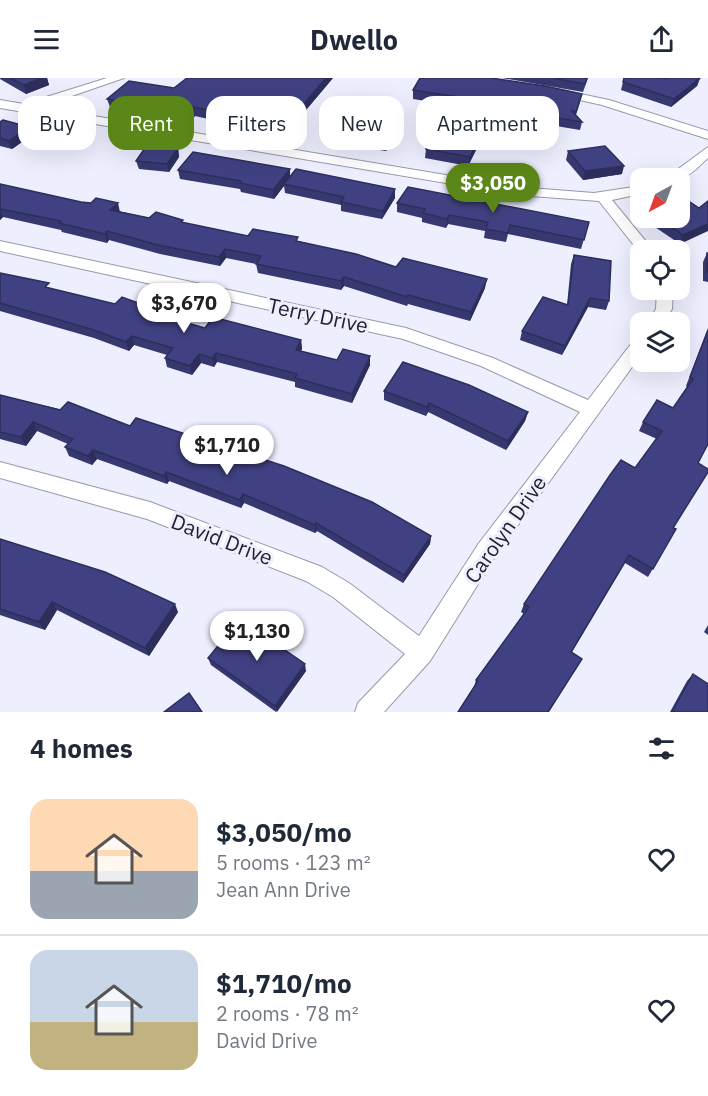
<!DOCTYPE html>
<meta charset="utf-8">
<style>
:root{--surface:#fff;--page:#f6f6f7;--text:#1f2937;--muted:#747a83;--line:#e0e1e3;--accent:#5a8717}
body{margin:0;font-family:"IBM Plex Sans",sans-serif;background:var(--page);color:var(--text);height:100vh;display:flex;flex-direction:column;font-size:22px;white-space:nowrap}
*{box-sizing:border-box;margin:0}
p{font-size:20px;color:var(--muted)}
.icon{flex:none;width:33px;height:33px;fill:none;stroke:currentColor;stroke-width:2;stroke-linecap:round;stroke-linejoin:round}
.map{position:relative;height:634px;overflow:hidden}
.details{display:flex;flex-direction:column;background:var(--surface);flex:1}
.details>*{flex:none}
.banner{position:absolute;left:18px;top:18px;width:672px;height:54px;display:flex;gap:12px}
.needle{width:39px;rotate:221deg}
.buttons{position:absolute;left:630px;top:90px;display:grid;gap:12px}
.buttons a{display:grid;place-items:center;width:60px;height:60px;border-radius:12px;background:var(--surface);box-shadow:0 6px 24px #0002;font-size:30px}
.price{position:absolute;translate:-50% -51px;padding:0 14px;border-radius:21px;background:#fff;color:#222;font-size:20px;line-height:39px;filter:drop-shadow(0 2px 3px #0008)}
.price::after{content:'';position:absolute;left:50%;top:36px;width:18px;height:14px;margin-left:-9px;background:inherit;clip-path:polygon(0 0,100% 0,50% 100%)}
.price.on{background:var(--accent);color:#fff}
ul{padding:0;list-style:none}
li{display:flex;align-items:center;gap:18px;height:150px;padding:0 30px}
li+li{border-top:2px solid var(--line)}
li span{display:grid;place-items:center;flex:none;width:168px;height:120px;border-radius:18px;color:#555}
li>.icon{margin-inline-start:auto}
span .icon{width:72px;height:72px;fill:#fffc;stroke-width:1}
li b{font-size:26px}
h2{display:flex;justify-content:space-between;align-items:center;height:72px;padding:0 30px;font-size:26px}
.chip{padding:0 21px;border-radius:18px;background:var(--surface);box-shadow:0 6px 24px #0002;font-size:21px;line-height:54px}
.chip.on{background:var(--accent);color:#fff}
header{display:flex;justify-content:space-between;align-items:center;height:78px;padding:0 30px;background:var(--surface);font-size:27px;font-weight:700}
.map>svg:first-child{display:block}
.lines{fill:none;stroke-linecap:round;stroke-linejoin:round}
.minor-casing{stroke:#9799ab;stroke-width:2}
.minor{fill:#fff;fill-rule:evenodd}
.wall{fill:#373870}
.shaded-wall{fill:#2d2e5b}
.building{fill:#404182;stroke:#2d2e5b;stroke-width:1.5}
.labels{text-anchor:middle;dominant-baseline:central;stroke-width:6;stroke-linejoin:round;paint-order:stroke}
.street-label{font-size:21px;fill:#23242a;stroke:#edefff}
</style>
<header><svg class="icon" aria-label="menu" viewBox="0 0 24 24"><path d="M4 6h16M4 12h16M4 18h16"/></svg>Dwello<svg class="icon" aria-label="share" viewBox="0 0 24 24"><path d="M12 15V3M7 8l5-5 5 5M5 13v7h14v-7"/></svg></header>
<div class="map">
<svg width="708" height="634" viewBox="0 0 708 634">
<rect width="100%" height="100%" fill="#edefff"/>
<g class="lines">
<defs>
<g id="minor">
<polygon points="107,0 124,0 40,29 517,109 594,115 640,108 640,116 612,122 653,172 640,172 640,175 599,123 517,117 0,30 0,22 24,26"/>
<polygon points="557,11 609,22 708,53 708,61 602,27 553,16 553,12"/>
<path d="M 708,69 L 708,80 C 689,97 691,100 666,100 Z"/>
<polygon points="0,163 406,250 493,280 588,322 634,262 640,260 640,278 495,479 430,583 384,634 355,634 358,625 405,576 333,519 306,503 147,441 0,400 0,384 150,424 322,489 349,505 419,558 479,465 580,334 481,288 403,261 0,173"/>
<polygon points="657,212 673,212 672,231 664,244 648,244 656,231"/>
</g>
</defs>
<!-- minor casing -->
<use href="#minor" class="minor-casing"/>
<!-- minor -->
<use href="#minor" class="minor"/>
</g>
<!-- wall -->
<g class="wall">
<polygon points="0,0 47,0 49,7 26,16 0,1"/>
<polygon points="187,0 333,0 284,58 195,38 192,41 149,32 145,36 110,29 107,21 174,10"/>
<polygon points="502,0 588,0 583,14"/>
<polygon points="624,0 667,1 700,0 697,8 671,29 621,12"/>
<polygon points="413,12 580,24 576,37 582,44 580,52 544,46 545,41 413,21"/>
<polygon points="0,44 29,49 32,57 12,71 0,68"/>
<polygon points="396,57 386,73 348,67 348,58"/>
<polygon points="479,60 478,68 468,88 425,80 426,71"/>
<polygon points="178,70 179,79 169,94 139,91 136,83"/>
<polygon points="568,73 622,96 583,102 566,82"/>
<polygon points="178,92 290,98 395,111 395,120 382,141 341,133 341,127 285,115 284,108 274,121 241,114 240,111 180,101"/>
<polygon points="0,106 149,140 184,145 248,158 298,163 396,189 485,210 470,243 408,226 407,228 344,208 341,212 258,195 256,186 226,180 220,188 160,176 109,162 107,165 62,154 61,152 3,139 0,142"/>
<polygon points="397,125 589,144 581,171 508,156 506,164 484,160 485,153 448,146 446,150 422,144 422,140 397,134"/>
<polygon points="699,130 680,166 652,147 655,140 680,140"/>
<polygon points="707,175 708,175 708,204 703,203 703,184"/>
<polygon points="574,177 609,223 606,232 588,229 562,277 520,262 522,253 567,227 571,186"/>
<polygon points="0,195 51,211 115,226 169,236 170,240 205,250 301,262 302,271 301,273 337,282 370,287 352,325 295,309 295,304 217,284 214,289 201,285 192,297 167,289 165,280 167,277 134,267 129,273 94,260 0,233"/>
<polygon points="708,250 708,366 698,385 673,450 676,451 648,499 625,485 572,574 582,581 549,634 458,634 474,609 476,602 524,536 521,534 524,526 635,390 657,361 639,353 643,344 673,330 687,309 686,308"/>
<polygon points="384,313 528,334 525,343 506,372 428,334 426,338 384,322"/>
<polygon points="0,317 130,348 431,458 430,466 403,505 317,453 315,455 244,425 241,430 169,403 167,406 97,381 92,387 69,378 65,369 68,366 37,353 26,368 0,361"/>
<polygon points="0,461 178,534 149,578 57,532 45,552 0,537"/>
<polygon points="708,547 708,557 704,554"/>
<polygon points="208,580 306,593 276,634 211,587"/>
<polygon points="693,596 708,634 670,634 687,603"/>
</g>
<!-- shaded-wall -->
<g class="shaded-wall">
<polygon points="42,0 47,0 49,7 26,16 24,7"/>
<polygon points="326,0 333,0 284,58 284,49"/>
<polygon points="700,0 697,8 671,29 674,21"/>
<polygon points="148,24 149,32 145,36 144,27"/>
<polygon points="194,29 195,38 192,41 191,32"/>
<polygon points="29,49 32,57 12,71 9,63"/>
<polygon points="396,49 396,57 386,73 387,65"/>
<polygon points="479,60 478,68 468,88 470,79"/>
<polygon points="178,70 179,79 169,94 167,86"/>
<polygon points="624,88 622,96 583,102 585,93"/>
<polygon points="290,91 290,100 274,121 273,112"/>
<polygon points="395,111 395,120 382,141 383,133"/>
<polygon points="118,125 120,134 110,132"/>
<polygon points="0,132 3,139 0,142"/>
<polygon points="449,137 448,146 446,150 447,141"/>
<polygon points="708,146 708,153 680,166 683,157"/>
<polygon points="107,153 109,162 107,165 105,156"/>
<polygon points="225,171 226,180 220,188 219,179"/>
<polygon points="344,199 344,208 341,212 341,203"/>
<polygon points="487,201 485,210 470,243 471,234"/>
<polygon points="590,220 588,229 562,277 565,268"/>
<polygon points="132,258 134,267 129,273 126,264"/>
<polygon points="301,262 302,271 296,281 296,272"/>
<polygon points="216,275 217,284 214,289 212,280"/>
<polygon points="199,276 201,285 192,297 190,288"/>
<polygon points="370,278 370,287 352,325 352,316"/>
<polygon points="429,325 428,334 426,338 427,329"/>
<polygon points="528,334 525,343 506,372 508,363"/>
<polygon points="33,344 37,353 26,368 21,359"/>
<polygon points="93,372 97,381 92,387 88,378"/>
<polygon points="166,394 169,403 167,406 164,398"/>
<polygon points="243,416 244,425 241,430 240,422"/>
<polygon points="316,445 317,453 315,455 315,447"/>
<polygon points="431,458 430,466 403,505 404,497"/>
<polygon points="52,524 57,532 45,552 39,544"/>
<polygon points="175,526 178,534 149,578 145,570"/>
<polygon points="305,586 306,593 277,634 275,628"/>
</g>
<!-- building -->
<g class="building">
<polygon points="10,0 42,0 24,7"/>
<polygon points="187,0 326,0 284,49 194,29 191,32 148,24 144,27 107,21 129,3 174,10"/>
<polygon points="420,0 491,0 545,8 582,16 576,34 571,32 582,44 546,38 548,33 413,12"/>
<polygon points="552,0 587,0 585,6"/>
<polygon points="624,0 662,0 667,1 669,0 700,0 674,21 623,4"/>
<polygon points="3,42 29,49 9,63 0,60 0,44"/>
<polygon points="358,42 396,49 387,65 348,58"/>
<polygon points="434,53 479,60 470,79 426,71"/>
<polygon points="147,67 178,70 167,86 136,83"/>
<polygon points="605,68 624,88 585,93 568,73"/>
<polygon points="193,74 290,91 273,112 240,105 241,103 178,92"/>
<polygon points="296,91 395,111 383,133 341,124 344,119 284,106"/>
<polygon points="0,106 81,124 91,125 96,120 118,125 110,132 149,140 156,134 183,142 181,144 248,158 253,151 298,159 296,163 356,176 396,189 403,180 487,201 471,234 408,217 407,219 344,199 341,203 256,186 261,178 225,171 219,179 158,167 107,153 105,156 59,145 61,143 0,131"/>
<polygon points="408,109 589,144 584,162 510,147 508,155 486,151 488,144 449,137 447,141 423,135 425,131 397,125"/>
<polygon points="708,123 708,146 683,157 658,140 680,140 680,128 690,124 699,130"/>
<polygon points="707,175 708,175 708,195 707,194"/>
<polygon points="574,177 611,183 609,223 590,220 565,268 522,253 543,219 568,227"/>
<polygon points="0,195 49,205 45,209 115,226 122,219 169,236 166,239 205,250 213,239 301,262 296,272 337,282 343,271 370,278 352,316 295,300 297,296 216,275 212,280 199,276 190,288 165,280 173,270 132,258 126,264 91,251 0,225"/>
<polygon points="708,252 708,366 698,385 708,391 708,394 673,450 676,451 653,491 629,477 571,574 582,581 548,634 458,634 478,603 476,602 529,529 524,526 610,397 621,382 635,390 662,353 643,344 657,322 673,330 693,301 690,299"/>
<polygon points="403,284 469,307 528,334 508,363 429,325 427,329 384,313"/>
<polygon points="0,317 60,332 68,324 130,348 136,340 284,388 372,424 431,458 404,497 316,445 315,447 243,416 240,422 166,394 164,398 93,372 88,378 65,369 73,361 33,344 21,359 0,354"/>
<polygon points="0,461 105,494 175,526 145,570 52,524 39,544 0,531"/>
<polygon points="240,541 305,586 275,628 208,580"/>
<polygon points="693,596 708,606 708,634 672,634"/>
<polygon points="189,615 202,634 164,634"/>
</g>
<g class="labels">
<!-- street labels -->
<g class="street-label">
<text transform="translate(318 237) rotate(12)">Terry Drive</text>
<text transform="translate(505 451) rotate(-55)">Carolyn Drive</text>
<text transform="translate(222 461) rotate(21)">David Drive</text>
</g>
</g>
</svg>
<div class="buttons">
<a><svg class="needle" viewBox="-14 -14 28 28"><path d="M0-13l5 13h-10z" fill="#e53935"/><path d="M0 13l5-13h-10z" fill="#747a83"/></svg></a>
<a><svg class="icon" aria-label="locate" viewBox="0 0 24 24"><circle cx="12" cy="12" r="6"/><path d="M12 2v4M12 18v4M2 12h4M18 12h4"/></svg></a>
<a><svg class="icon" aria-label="layers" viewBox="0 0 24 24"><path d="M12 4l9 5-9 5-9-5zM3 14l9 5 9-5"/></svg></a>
</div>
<b class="price on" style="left:493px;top:136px">$3,050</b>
<b class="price" style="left:184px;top:256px">$3,670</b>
<b class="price" style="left:227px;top:398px">$1,710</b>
<b class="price" style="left:257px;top:584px">$1,130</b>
<div class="banner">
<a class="chip">Buy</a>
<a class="chip on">Rent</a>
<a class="chip">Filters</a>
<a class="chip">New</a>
<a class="chip">Apartment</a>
</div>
</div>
<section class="details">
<h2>4 homes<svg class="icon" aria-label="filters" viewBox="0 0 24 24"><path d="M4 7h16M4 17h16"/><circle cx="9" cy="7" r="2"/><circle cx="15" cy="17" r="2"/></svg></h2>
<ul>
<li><span style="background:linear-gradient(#ffd9b3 60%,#9aa5b1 0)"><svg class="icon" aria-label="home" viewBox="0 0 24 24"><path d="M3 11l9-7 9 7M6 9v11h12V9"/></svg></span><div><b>$3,050/mo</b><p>5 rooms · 123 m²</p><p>Jean Ann Drive</p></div><svg class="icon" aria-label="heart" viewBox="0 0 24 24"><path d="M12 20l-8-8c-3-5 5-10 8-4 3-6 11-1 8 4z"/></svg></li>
<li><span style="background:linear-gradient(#c9d6e8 60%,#c2b280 0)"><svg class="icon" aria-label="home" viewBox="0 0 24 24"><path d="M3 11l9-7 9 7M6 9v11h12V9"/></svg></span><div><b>$1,710/mo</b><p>2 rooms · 78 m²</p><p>David Drive</p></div><svg class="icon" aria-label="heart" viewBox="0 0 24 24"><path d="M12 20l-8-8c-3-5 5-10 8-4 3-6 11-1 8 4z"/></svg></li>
</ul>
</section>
